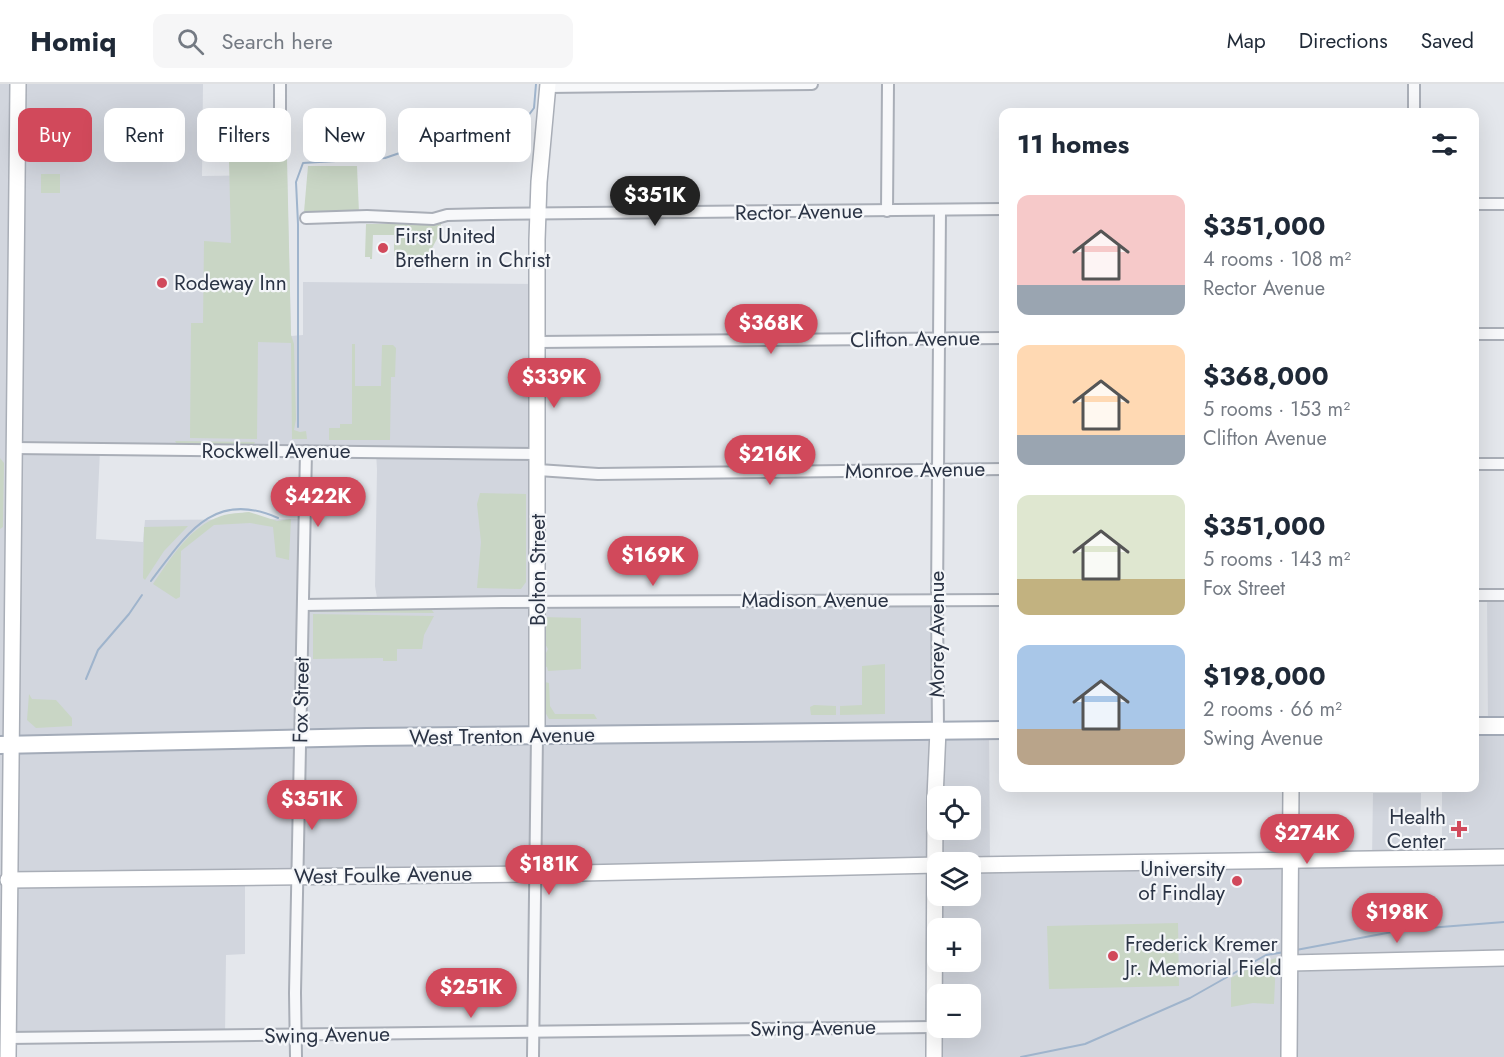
<!DOCTYPE html>
<meta charset="utf-8">
<style>
:root{--surface:#fff;--page:#f6f6f7;--text:#1f2937;--muted:#747a83;--line:#e0e1e3;--accent:#d1495b}
body{margin:0;font-family:Jost,sans-serif;background:var(--page);color:var(--text);height:100vh;display:flex;flex-direction:column;font-size:22px;white-space:nowrap}
*{box-sizing:border-box;margin:0}
p{font-size:20px;color:var(--muted)}
.icon{flex:none;width:33px;height:33px;fill:none;stroke:currentColor;stroke-width:2;stroke-linecap:round;stroke-linejoin:round}
.map{position:relative;flex:1;overflow:hidden}
.sheet{position:absolute;left:999px;top:24px;width:480px;height:684px;display:flex;flex-direction:column;background:var(--surface);border-radius:12px;box-shadow:0 6px 24px #0002}
.sheet>*{flex:none}
.guide{position:absolute;left:18px;top:24px;width:570px;height:54px;display:flex;gap:12px}
.controls{position:absolute;left:927px;top:702px;display:grid;gap:12px}
.controls a{display:grid;place-items:center;width:54px;height:54px;border-radius:12px;background:var(--surface);box-shadow:0 6px 24px #0002;font-size:30px}
.price{position:absolute;translate:-50% -51px;padding:0 14px;border-radius:21px;background:var(--accent);color:#fff;font-size:20px;line-height:39px;filter:drop-shadow(0 2px 3px #0008)}
.price::after{content:'';position:absolute;left:50%;top:36px;width:18px;height:14px;margin-left:-9px;background:inherit;clip-path:polygon(0 0,100% 0,50% 100%)}
.price.active{background:#222;color:#fff}
ul{padding:0;list-style:none}
li{display:flex;align-items:center;gap:18px;height:150px;padding:0 18px}
li span{display:grid;place-items:center;flex:none;width:168px;height:120px;border-radius:12px;color:#555}
li>.icon{margin-inline-start:auto}
span .icon{width:72px;height:72px;fill:#fffc;stroke-width:1}
li b{font-size:26px}
h2{display:flex;justify-content:space-between;align-items:center;height:72px;padding:0 18px;font-size:26px}
.pill{padding:0 21px;border-radius:12px;background:var(--surface);box-shadow:0 6px 24px #0002;font-size:21px;line-height:54px}
.pill.active{background:var(--accent);color:#fff}
header{display:flex;align-items:center;gap:36px;box-sizing:border-box;height:84px;padding:0 30px;background:var(--surface);border-bottom:2px solid var(--line)}
header strong{font-size:28px}
nav{display:flex;gap:33px;margin-inline-start:auto;font-size:21px}
.search{width:420px;height:54px;background:var(--page);display:flex;align-items:center;gap:15px;box-sizing:border-box;padding:0 21px;border-radius:12px;color:var(--muted);font-size:22px}
.map>svg:first-child{display:block}
.built{fill:#d2d6de;fill-rule:evenodd}
.green{fill:#c9d6c5}
.lines{fill:none;stroke-linecap:round;stroke-linejoin:round}
.stream{stroke:#9fb4cc;stroke-width:2}
.street-casing{stroke:#a9aeb7;stroke-width:14}
.secondary-casing{stroke:#a9aeb7;stroke-width:18}
.primary-casing{stroke:#a3abb8;stroke-width:20}
.street{stroke:#f7f8fa;stroke-width:10}
.secondary{stroke:#fff;stroke-width:15}
.primary{stroke:#fff;stroke-width:16}
.poi-dot{fill:#d1495b;stroke:#f4f6f9;stroke-width:2}
.labels{text-anchor:middle;dominant-baseline:central;stroke-width:4.5;stroke-linejoin:round;paint-order:stroke}
.street-label{font-size:21px;fill:#2b3445;stroke:#f4f6f9}
.poi-label{font-size:21px;fill:#2b3445;stroke:#f4f6f9;text-anchor:start}
</style>
<header>
<strong>Homiq</strong>
<div class="search"><svg class="icon" aria-label="search" viewBox="0 0 24 24"><circle cx="10" cy="10" r="6"/><path d="M15 15l6 6"/></svg>Search here</div>
<nav><a>Map</a><a>Directions</a><a>Saved</a></nav>
</header>
<div class="map">
<svg width="1504" height="973" viewBox="0 0 1504 973">
<rect width="100%" height="100%" fill="#e4e7ec"/>
<!-- built -->
<path class="built" d="M 0,0 L 203,0 L 202,92 L 287,91 L 291,252 L 303,251 L 303,198 L 537,200 L 538,517 L 937,516 L 938,646 L 989,646 L 990,780 L 1372,775 L 1373,709 L 1421,709 L 1420,774 L 1442,774 L 1442,704 L 1474,704 L 1475,645 L 1488,645 L 1487,511 L 1504,511 L 1504,973 L 933,973 L 935,782 L 245,793 L 245,870 L 226,871 L 225,952 L 8,954 L 8,973 L 0,973 ZM 100,366 L 376,368 L 377,386 L 375,502 L 378,520 L 303,521 L 304,435 L 145,436 L 143,458 L 96,455 ZM 938,712 L 970,712 L 970,746 L 938,746 ZM 938,778 L 970,778 L 970,812 L 938,812 ZM 938,844 L 970,844 L 970,878 L 938,878 ZM 938,910 L 970,910 L 970,944 L 938,944 Z"/>
<!-- green -->
<g class="green">
<polygon points="287,74 291,251 294,260 296,335 294,346 300,348 306,347 307,355 292,355 291,259 258,258 257,355 190,354 191,239 203,239 204,157 231,159 229,76"/>
<polygon points="308,82 357,82 359,129 304,128"/>
<rect x="41" y="90" width="19" height="19"/>
<polygon points="366,140 441,140 441,147 428,172 394,172 394,151 373,151 372,175 370,175 370,173 365,173"/>
<polygon points="352,260 355,260 355,302 381,302 382,261 393,261 396,264 395,293 391,293 390,356 329,356 329,344 340,344 340,340 352,340"/>
<polygon points="175,357 255,358 254,360 177,360"/>
<polygon points="0,374 4,379 3,443 0,445"/>
<polygon points="480,409 526,410 526,498 521,505 477,504 481,458 477,420"/>
<path d="M 249,428 L 277,437 L 291,435 L 289,476 L 276,473 L 273,443 L 250,439 L 214,441 L 181,467 L 180,513 L 176,515 L 153,500 C 171,474 190,442 221,432 C 230,429 240,429 249,428 Z"/>
<polygon points="188,442 164,467 145,496 143,494 144,443"/>
<polygon points="427,524 431,525 434,529 313,528 314,525"/>
<polygon points="313,530 434,532 424,551 422,565 397,565 397,577 383,577 383,574 313,575"/>
<polygon points="542,533 581,534 581,585 548,587 547,583 543,582 543,575 548,565 542,555"/>
<polygon points="885,580 885,630 840,631 840,622 862,621 862,582"/>
<polygon points="545,598 549,599 550,622 555,630 594,630 597,635 549,635 545,628"/>
<polygon points="29,610 32,615 56,616 72,634 72,642 36,644 27,636"/>
<polygon points="814,621 836,622 836,631 811,631 810,623"/>
<polygon points="1178,839 1179,902 1049,905 1047,842"/>
<polygon points="1276,874 1274,920 1253,919 1231,923 1231,894 1257,880"/>
</g>
<g class="lines">
<!-- stream -->
<g class="stream">
<polyline points="298,343 298,140 296,98 303,79 385,74 497,36 528,32 534,24 536,0"/>
<path d="M 151,497 C 186,451 213,405 278,434"/>
<polyline points="86,595 98,566 129,530 142,511"/>
<polyline points="1296,866 1403,846 1504,838"/>
<polyline points="1021,973 1085,960 1190,914 1266,871 1285,868"/>
</g>
<defs>
<g id="street">
<polyline points="1414,0 1414,28"/>
<polyline points="548,3 812,0"/>
<polyline points="280,60 280,0"/>
<polyline points="1474,120 1504,120"/>
<polyline points="887,127 888,0"/>
<polyline points="306,134 367,132 433,135 447,131 491,130 1004,125"/>
<polyline points="1474,250 1504,250"/>
<polyline points="538,258 1004,254"/>
<polyline points="14,364 538,370"/>
<polyline points="1474,380 1504,380"/>
<polyline points="538,386 598,390 1004,385"/>
<polyline points="1474,511 1504,511"/>
<polyline points="303,521 502,518 1004,516"/>
<polyline points="938,646 937,516 940,126"/>
<polyline points="8,954 934,943"/>
<polyline points="296,973 295,909 306,367"/>
<polyline points="533,973 537,651"/>
</g>
<g id="secondary">
<polyline points="537,651 537,156 539,98 548,0"/>
<polyline points="970,781 1504,773"/>
<polyline points="8,796 535,790 938,781"/>
<polyline points="1290,879 1504,874"/>
<polyline points="8,973 18,0"/>
<polyline points="934,973 935,714 938,646"/>
<polyline points="1289,973 1291,704"/>
</g>
<g id="primary">
<polyline points="1474,642 1504,642"/>
<polyline points="0,661 367,653 1004,646"/>
</g>
</defs>
<!-- street casing -->
<use href="#street" class="street-casing"/>
<!-- secondary casing -->
<use href="#secondary" class="secondary-casing"/>
<!-- primary casing -->
<use href="#primary" class="primary-casing"/>
<!-- street -->
<use href="#street" class="street"/>
<!-- secondary -->
<use href="#secondary" class="secondary"/>
<!-- primary -->
<use href="#primary" class="primary"/>
</g>
<!-- markers -->
<g class="poi-dot">
<circle cx="383" cy="164" r="6"/>
<circle cx="162" cy="199" r="6"/>
<path d="M1456 736h6v6h6v6h-6v6h-6v-6h-6v-6h6z"/>
<circle cx="1237" cy="797" r="6"/>
<circle cx="1113" cy="872" r="6"/>
</g>
<g class="labels">
<!-- street labels -->
<g class="street-label">
<text transform="translate(799 128) rotate(-1)">Rector Avenue</text>
<text transform="translate(915 255) rotate(-1)">Clifton Avenue</text>
<text x="276" y="367">Rockwell Avenue</text>
<text transform="translate(915 386) rotate(-1)">Monroe Avenue</text>
<text transform="translate(538 486) rotate(-90)">Bolton Street</text>
<text x="815" y="516">Madison Avenue</text>
<text transform="translate(937 550) rotate(-90)">Morey Avenue</text>
<text transform="translate(301 616) rotate(-89)">Fox Street</text>
<text transform="translate(502 652) rotate(-1)">West Trenton Avenue</text>
<text transform="translate(383 791) rotate(-1)">West Foulke Avenue</text>
<text transform="translate(813 944) rotate(-1)">Swing Avenue</text>
<text transform="translate(327 951) rotate(-1)">Swing Avenue</text>
</g>
<!-- poi labels -->
<g class="poi-label">
<text x="395" y="152">First United<tspan x="395" dy="24">Brethern in Christ</tspan></text>
<text x="174" y="199">Rodeway Inn</text>
<text x="1446" y="733" text-anchor="end">Health<tspan x="1446" dy="24">Center</tspan></text>
<text x="1225" y="785" text-anchor="end">University<tspan x="1225" dy="24">of Findlay</tspan></text>
<text x="1125" y="860">Frederick Kremer<tspan x="1125" dy="24">Jr. Memorial Field</tspan></text>
</g>
</g>
</svg>
<div class="controls">
<a><svg class="icon" aria-label="locate" viewBox="0 0 24 24"><circle cx="12" cy="12" r="6"/><path d="M12 2v4M12 18v4M2 12h4M18 12h4"/></svg></a>
<a><svg class="icon" aria-label="layers" viewBox="0 0 24 24"><path d="M12 4l9 5-9 5-9-5zM3 14l9 5 9-5"/></svg></a>
<a>+</a>
<a>−</a>
</div>
<b class="price active" style="left:655px;top:143px">$351K</b>
<b class="price" style="left:771px;top:271px">$368K</b>
<b class="price" style="left:554px;top:325px">$339K</b>
<b class="price" style="left:770px;top:402px">$216K</b>
<b class="price" style="left:318px;top:444px">$422K</b>
<b class="price" style="left:653px;top:503px">$169K</b>
<b class="price" style="left:312px;top:747px">$351K</b>
<b class="price" style="left:1307px;top:781px">$274K</b>
<b class="price" style="left:549px;top:812px">$181K</b>
<b class="price" style="left:1397px;top:860px">$198K</b>
<b class="price" style="left:471px;top:935px">$251K</b>
<div class="guide">
<a class="pill active">Buy</a>
<a class="pill">Rent</a>
<a class="pill">Filters</a>
<a class="pill">New</a>
<a class="pill">Apartment</a>
</div>
<section class="sheet">
<h2>11 homes<svg class="icon" aria-label="filters" viewBox="0 0 24 24"><path d="M4 7h16M4 17h16"/><circle cx="9" cy="7" r="2"/><circle cx="15" cy="17" r="2"/></svg></h2>
<ul>
<li><span style="background:linear-gradient(#f6c9c9 75%,#9aa5b1 0)"><svg class="icon" aria-label="home" viewBox="0 0 24 24"><path d="M3 11l9-7 9 7M6 9v11h12V9"/></svg></span><div><b>$351,000</b><p>4 rooms · 108 m²</p><p>Rector Avenue</p></div></li>
<li><span style="background:linear-gradient(#ffd9b3 75%,#9aa5b1 0)"><svg class="icon" aria-label="home" viewBox="0 0 24 24"><path d="M3 11l9-7 9 7M6 9v11h12V9"/></svg></span><div><b>$368,000</b><p>5 rooms · 153 m²</p><p>Clifton Avenue</p></div></li>
<li><span style="background:linear-gradient(#dfe7d0 70%,#c2b280 0)"><svg class="icon" aria-label="home" viewBox="0 0 24 24"><path d="M3 11l9-7 9 7M6 9v11h12V9"/></svg></span><div><b>$351,000</b><p>5 rooms · 143 m²</p><p>Fox Street</p></div></li>
<li><span style="background:linear-gradient(#a9c7e8 70%,#b9a48a 0)"><svg class="icon" aria-label="home" viewBox="0 0 24 24"><path d="M3 11l9-7 9 7M6 9v11h12V9"/></svg></span><div><b>$198,000</b><p>2 rooms · 66 m²</p><p>Swing Avenue</p></div></li>
</ul>
</section>
</div>
